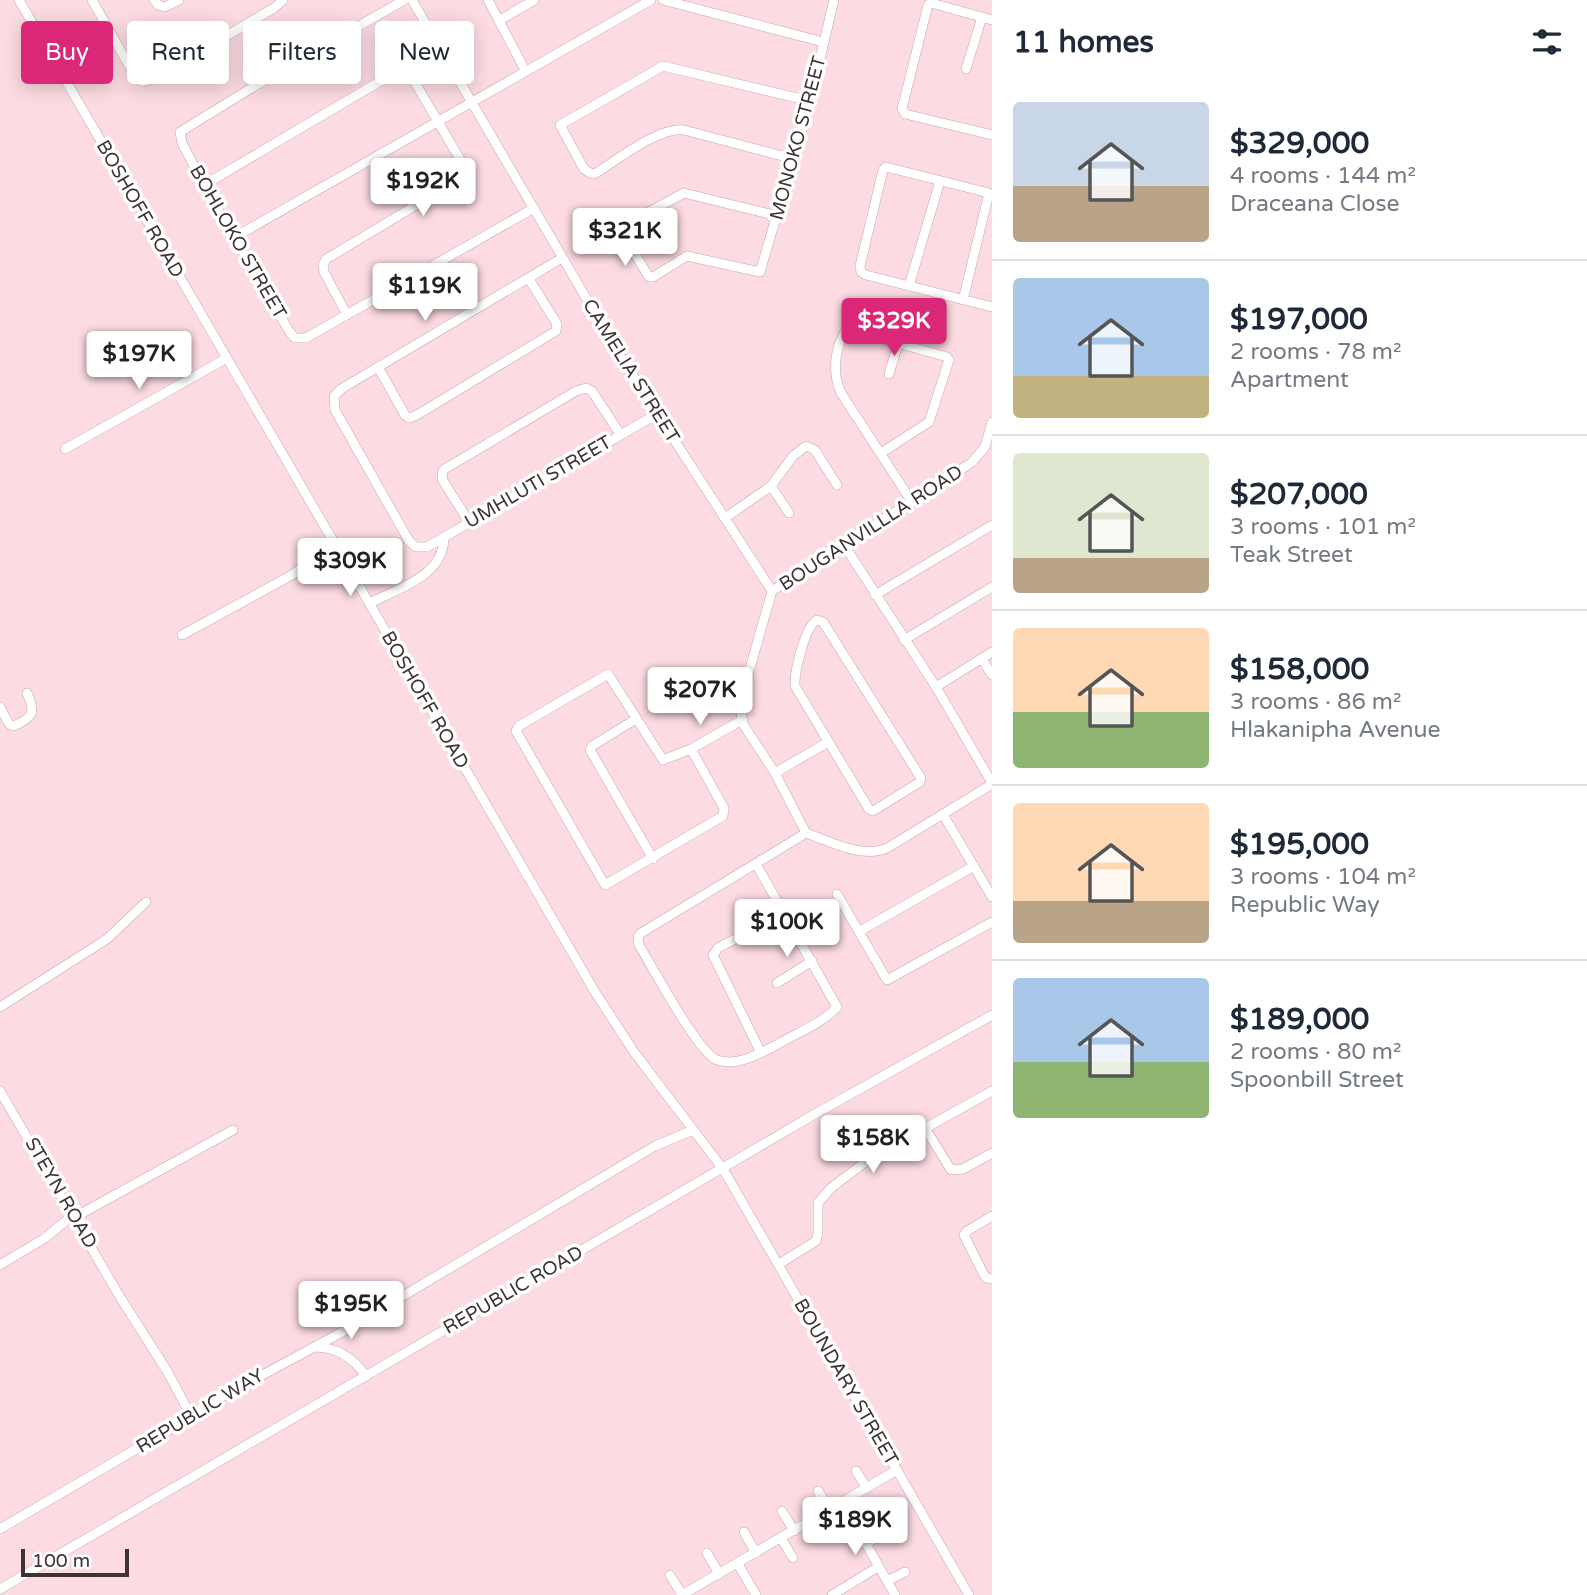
<!DOCTYPE html>
<meta charset="utf-8">
<style>
:root{--surface:#fff;--page:#f6f6f7;--text:#1f2937;--muted:#747a83;--line:#e0e1e3;--accent:#db2777}
body{margin:0;font-family:"Varela Round",sans-serif;background:var(--page);color:var(--text);height:100vh;display:flex;flex-direction:column;font-size:26px;white-space:nowrap}
*{box-sizing:border-box;margin:0}
p{font-size:23px;color:var(--muted)}
.icon{flex:none;width:38px;height:38px;fill:none;stroke:currentColor;stroke-width:2;stroke-linecap:round;stroke-linejoin:round}
.map{position:relative;flex:1;overflow:hidden}
.side{display:flex;flex-direction:column;background:var(--surface);width:595px}
.side>*{flex:none}
.guide{position:absolute;left:21px;top:21px;width:665px;height:63px;display:flex;gap:14px}
.scale{position:absolute;left:21px;bottom:18px;width:108px;box-sizing:border-box;padding-left:7px;border:4px solid #3e3234;border-top:0;font-size:19px;line-height:24px;white-space:nowrap;color:#3e3234;-webkit-text-stroke:5px #fff;paint-order:stroke}
.price{position:absolute;translate:-50% -60px;padding:0 16px;border-radius:7px;background:#fff;color:#222;font-size:23px;line-height:46px;filter:drop-shadow(0 2px 4px #0008)}
.price::after{content:'';position:absolute;left:50%;top:42px;width:21px;height:16px;margin-left:-10px;background:inherit;clip-path:polygon(0 0,100% 0,50% 100%)}
.price.current{background:var(--accent);color:#fff}
ul{padding:0;list-style:none}
li{display:flex;align-items:center;gap:21px;height:175px;padding:0 21px}
li+li{border-top:2px solid var(--line)}
li span{display:grid;place-items:center;flex:none;width:196px;height:140px;border-radius:7px;color:#555}
li>.icon{margin-inline-start:auto}
span .icon{width:84px;height:84px;fill:#fffc;stroke-width:1}
li b{font-size:30px}
h2{display:flex;justify-content:space-between;align-items:center;height:84px;padding:0 21px;font-size:30px}
.tag{padding:0 24px;border-radius:7px;background:var(--surface);box-shadow:0 4px 18px #0003;font-size:24px;line-height:63px}
.tag.current{background:var(--accent);color:#fff}
main{display:flex;flex:1;min-height:0}
.map>svg:first-child{display:block}
.lines{fill:none;stroke-linecap:round;stroke-linejoin:round}
.minor-casing{stroke:#c4a6ac;stroke-width:10}
.minor{stroke:#fff;stroke-width:9}
.labels{text-anchor:middle;dominant-baseline:central;stroke-width:7;stroke-linejoin:round;paint-order:stroke}
.street-label{font-size:19px;fill:#3e3234;stroke:#fff}
</style>
<main>
<div class="map">
<svg width="992" height="1595" viewBox="0 0 992 1595">
<rect width="100%" height="100%" fill="#fcdce2"/>
<g class="lines">
<defs>
<g id="minor">
<polyline points="19,0 595,992 634,1052 723,1169 969,1595"/>
<polyline points="92,0 136,78 143,82 153,79 274,8 283,0"/>
<polyline points="154,0 158,5 165,7 179,0"/>
<polyline points="404,0 253,87 180,132 182,143 204,185 289,331 295,338 306,338 534,208"/>
<polyline points="412,0 620,356 772,591"/>
<polyline points="488,0 525,70"/>
<polyline points="663,0 823,42"/>
<polyline points="500,20 534,0"/>
<polyline points="992,20 931,3 928,5 902,109 905,114 992,135"/>
<polyline points="966,69 982,17"/>
<path d="M 794,159 L 684,130 C 660,126 617,160 596,173 L 592,174 L 584,169 L 560,125 L 663,66 L 810,101"/>
<polyline points="204,185 389,76 403,72 410,74 464,166 465,173 458,180 326,259 323,265 324,272 347,315"/>
<polyline points="778,216 684,193 623,226 620,230 649,277 653,277 687,256 760,272 810,101 834,0"/>
<polyline points="235,237 651,0"/>
<polyline points="562,258 341,389 334,396 335,410 409,541 416,547 427,547 657,414"/>
<polyline points="909,286 940,181"/>
<polyline points="963,300 989,193 886,167 883,170 860,266 861,272 866,275 992,307"/>
<polyline points="378,367 405,415 409,418 417,415 556,331 557,324 529,279"/>
<polyline points="889,374 898,344"/>
<path d="M 992,422 L 985,447 L 971,463 L 772,591 L 742,696 L 741,711 L 743,724 L 775,773 L 806,833 C 832,842 864,860 889,847 L 992,784"/>
<polyline points="65,449 227,358"/>
<path d="M 881,453 L 929,422 L 949,360 L 947,357 L 848,329 C 834,345 832,374 841,393 L 912,502"/>
<polyline points="771,486 789,513"/>
<polyline points="725,518 771,486 793,456 806,446 815,450 837,485"/>
<polyline points="469,522 442,479 443,470 576,391 586,388 592,391 620,434"/>
<polyline points="844,545 936,687 992,783"/>
<polyline points="875,595 992,525"/>
<path d="M 370,603 C 399,588 444,576 444,537"/>
<path d="M 817,620 L 823,622 L 921,778 L 920,782 L 873,811 L 869,809 L 795,686 C 794,673 805,626 817,620 Z"/>
<polyline points="182,635 290,576 336,545"/>
<polyline points="904,640 992,587"/>
<polyline points="982,659 992,675"/>
<polyline points="936,687 992,652"/>
<path d="M 0,707 L 9,724 L 13,726 C 33,718 36,713 27,693"/>
<polyline points="636,719 592,746 590,750 653,859"/>
<polyline points="691,749 724,808 723,816 605,885 516,731 519,726 608,674 663,760 691,749 742,720"/>
<polyline points="775,773 828,742"/>
<polyline points="944,816 992,897"/>
<path d="M 756,864 L 837,1007 C 823,1023 797,1033 778,1044 C 761,1053 737,1067 717,1060 C 698,1053 652,966 639,945 L 638,937 L 641,933 L 806,833"/>
<polyline points="837,894 887,980 992,922"/>
<polyline points="860,931 974,866"/>
<polyline points="777,983 812,961"/>
<polyline points="0,1007 107,939 146,902"/>
<polyline points="761,1053 713,955 718,948 783,914"/>
<polyline points="0,1091 120,1297 167,1371 190,1414"/>
<polyline points="925,1128 951,1170 963,1169 992,1153"/>
<polyline points="992,1216 967,1231 964,1235 984,1275 987,1278 992,1279"/>
<polyline points="75,1217 233,1130"/>
<polyline points="779,1264 816,1241 818,1233 818,1203 831,1188 868,1160 992,1091"/>
<polyline points="0,1265 45,1238 73,1215"/>
<path d="M 315,1347 C 337,1347 354,1359 366,1376"/>
<polyline points="856,1471 867,1488"/>
<polyline points="818,1491 830,1510"/>
<polyline points="843,1503 895,1595"/>
<polyline points="782,1511 794,1531"/>
<polyline points="818,1516 830,1537"/>
<polyline points="0,1529 167,1431 190,1414 344,1331 655,1146 693,1130"/>
<polyline points="744,1532 756,1553"/>
<polyline points="781,1538 793,1558"/>
<polyline points="865,1544 884,1534"/>
<polyline points="707,1553 719,1574"/>
<polyline points="738,1564 756,1595"/>
<polyline points="670,1575 682,1595 897,1470"/>
<polyline points="887,1581 905,1572"/>
<polyline points="0,1589 815,1114 992,1015"/>
<polyline points="832,1595 878,1567"/>
</g>
</defs>
<!-- minor casing -->
<use href="#minor" class="minor-casing"/>
<!-- minor -->
<use href="#minor" class="minor"/>
</g>
<g class="labels">
<!-- street labels -->
<g class="street-label">
<text transform="translate(798 138) rotate(-75)">MONOKO STREET</text>
<text transform="translate(140 209) rotate(60)">BOSHOFF ROAD</text>
<text transform="translate(238 242) rotate(60)">BOHLOKO STREET</text>
<text transform="translate(631 371) rotate(58)">CAMELIA STREET</text>
<text transform="translate(538 482) rotate(-30)">UMHLUTI STREET</text>
<text transform="translate(871 528) rotate(-33)">BOUGANVILLLA ROAD</text>
<text transform="translate(425 700) rotate(60)">BOSHOFF ROAD</text>
<text transform="translate(61 1193) rotate(60)">STEYN ROAD</text>
<text transform="translate(513 1290) rotate(-30)">REPUBLIC ROAD</text>
<text transform="translate(846 1382) rotate(60)">BOUNDARY STREET</text>
<text transform="translate(200 1411) rotate(-31)">REPUBLIC WAY</text>
</g>
</g>
</svg>
<div class="scale">100 m</div>
<b class="price" style="left:423px;top:218px">$192K</b>
<b class="price" style="left:625px;top:268px">$321K</b>
<b class="price" style="left:425px;top:323px">$119K</b>
<b class="price current" style="left:894px;top:358px">$329K</b>
<b class="price" style="left:139px;top:391px">$197K</b>
<b class="price" style="left:350px;top:598px">$309K</b>
<b class="price" style="left:700px;top:727px">$207K</b>
<b class="price" style="left:787px;top:959px">$100K</b>
<b class="price" style="left:873px;top:1175px">$158K</b>
<b class="price" style="left:351px;top:1341px">$195K</b>
<b class="price" style="left:855px;top:1557px">$189K</b>
<div class="guide">
<a class="tag current">Buy</a>
<a class="tag">Rent</a>
<a class="tag">Filters</a>
<a class="tag">New</a>
</div>
</div>
<section class="side">
<h2>11 homes<svg class="icon" aria-label="filters" viewBox="0 0 24 24"><path d="M4 7h16M4 17h16"/><circle cx="9" cy="7" r="2"/><circle cx="15" cy="17" r="2"/></svg></h2>
<ul>
<li><span style="background:linear-gradient(#c9d6e8 60%,#b9a48a 0)"><svg class="icon" aria-label="home" viewBox="0 0 24 24"><path d="M3 11l9-7 9 7M6 9v11h12V9"/></svg></span><div><b>$329,000</b><p>4 rooms · 144 m²</p><p>Draceana Close</p></div></li>
<li><span style="background:linear-gradient(#a9c7e8 70%,#c2b280 0)"><svg class="icon" aria-label="home" viewBox="0 0 24 24"><path d="M3 11l9-7 9 7M6 9v11h12V9"/></svg></span><div><b>$197,000</b><p>2 rooms · 78 m²</p><p>Apartment</p></div></li>
<li><span style="background:linear-gradient(#dfe7d0 75%,#b9a48a 0)"><svg class="icon" aria-label="home" viewBox="0 0 24 24"><path d="M3 11l9-7 9 7M6 9v11h12V9"/></svg></span><div><b>$207,000</b><p>3 rooms · 101 m²</p><p>Teak Street</p></div></li>
<li><span style="background:linear-gradient(#ffd9b3 60%,#8fb573 0)"><svg class="icon" aria-label="home" viewBox="0 0 24 24"><path d="M3 11l9-7 9 7M6 9v11h12V9"/></svg></span><div><b>$158,000</b><p>3 rooms · 86 m²</p><p>Hlakanipha Avenue</p></div></li>
<li><span style="background:linear-gradient(#ffd9b3 70%,#b9a48a 0)"><svg class="icon" aria-label="home" viewBox="0 0 24 24"><path d="M3 11l9-7 9 7M6 9v11h12V9"/></svg></span><div><b>$195,000</b><p>3 rooms · 104 m²</p><p>Republic Way</p></div></li>
<li><span style="background:linear-gradient(#a9c7e8 60%,#8fb573 0)"><svg class="icon" aria-label="home" viewBox="0 0 24 24"><path d="M3 11l9-7 9 7M6 9v11h12V9"/></svg></span><div><b>$189,000</b><p>2 rooms · 80 m²</p><p>Spoonbill Street</p></div></li>
</ul>
</section>
</main>
